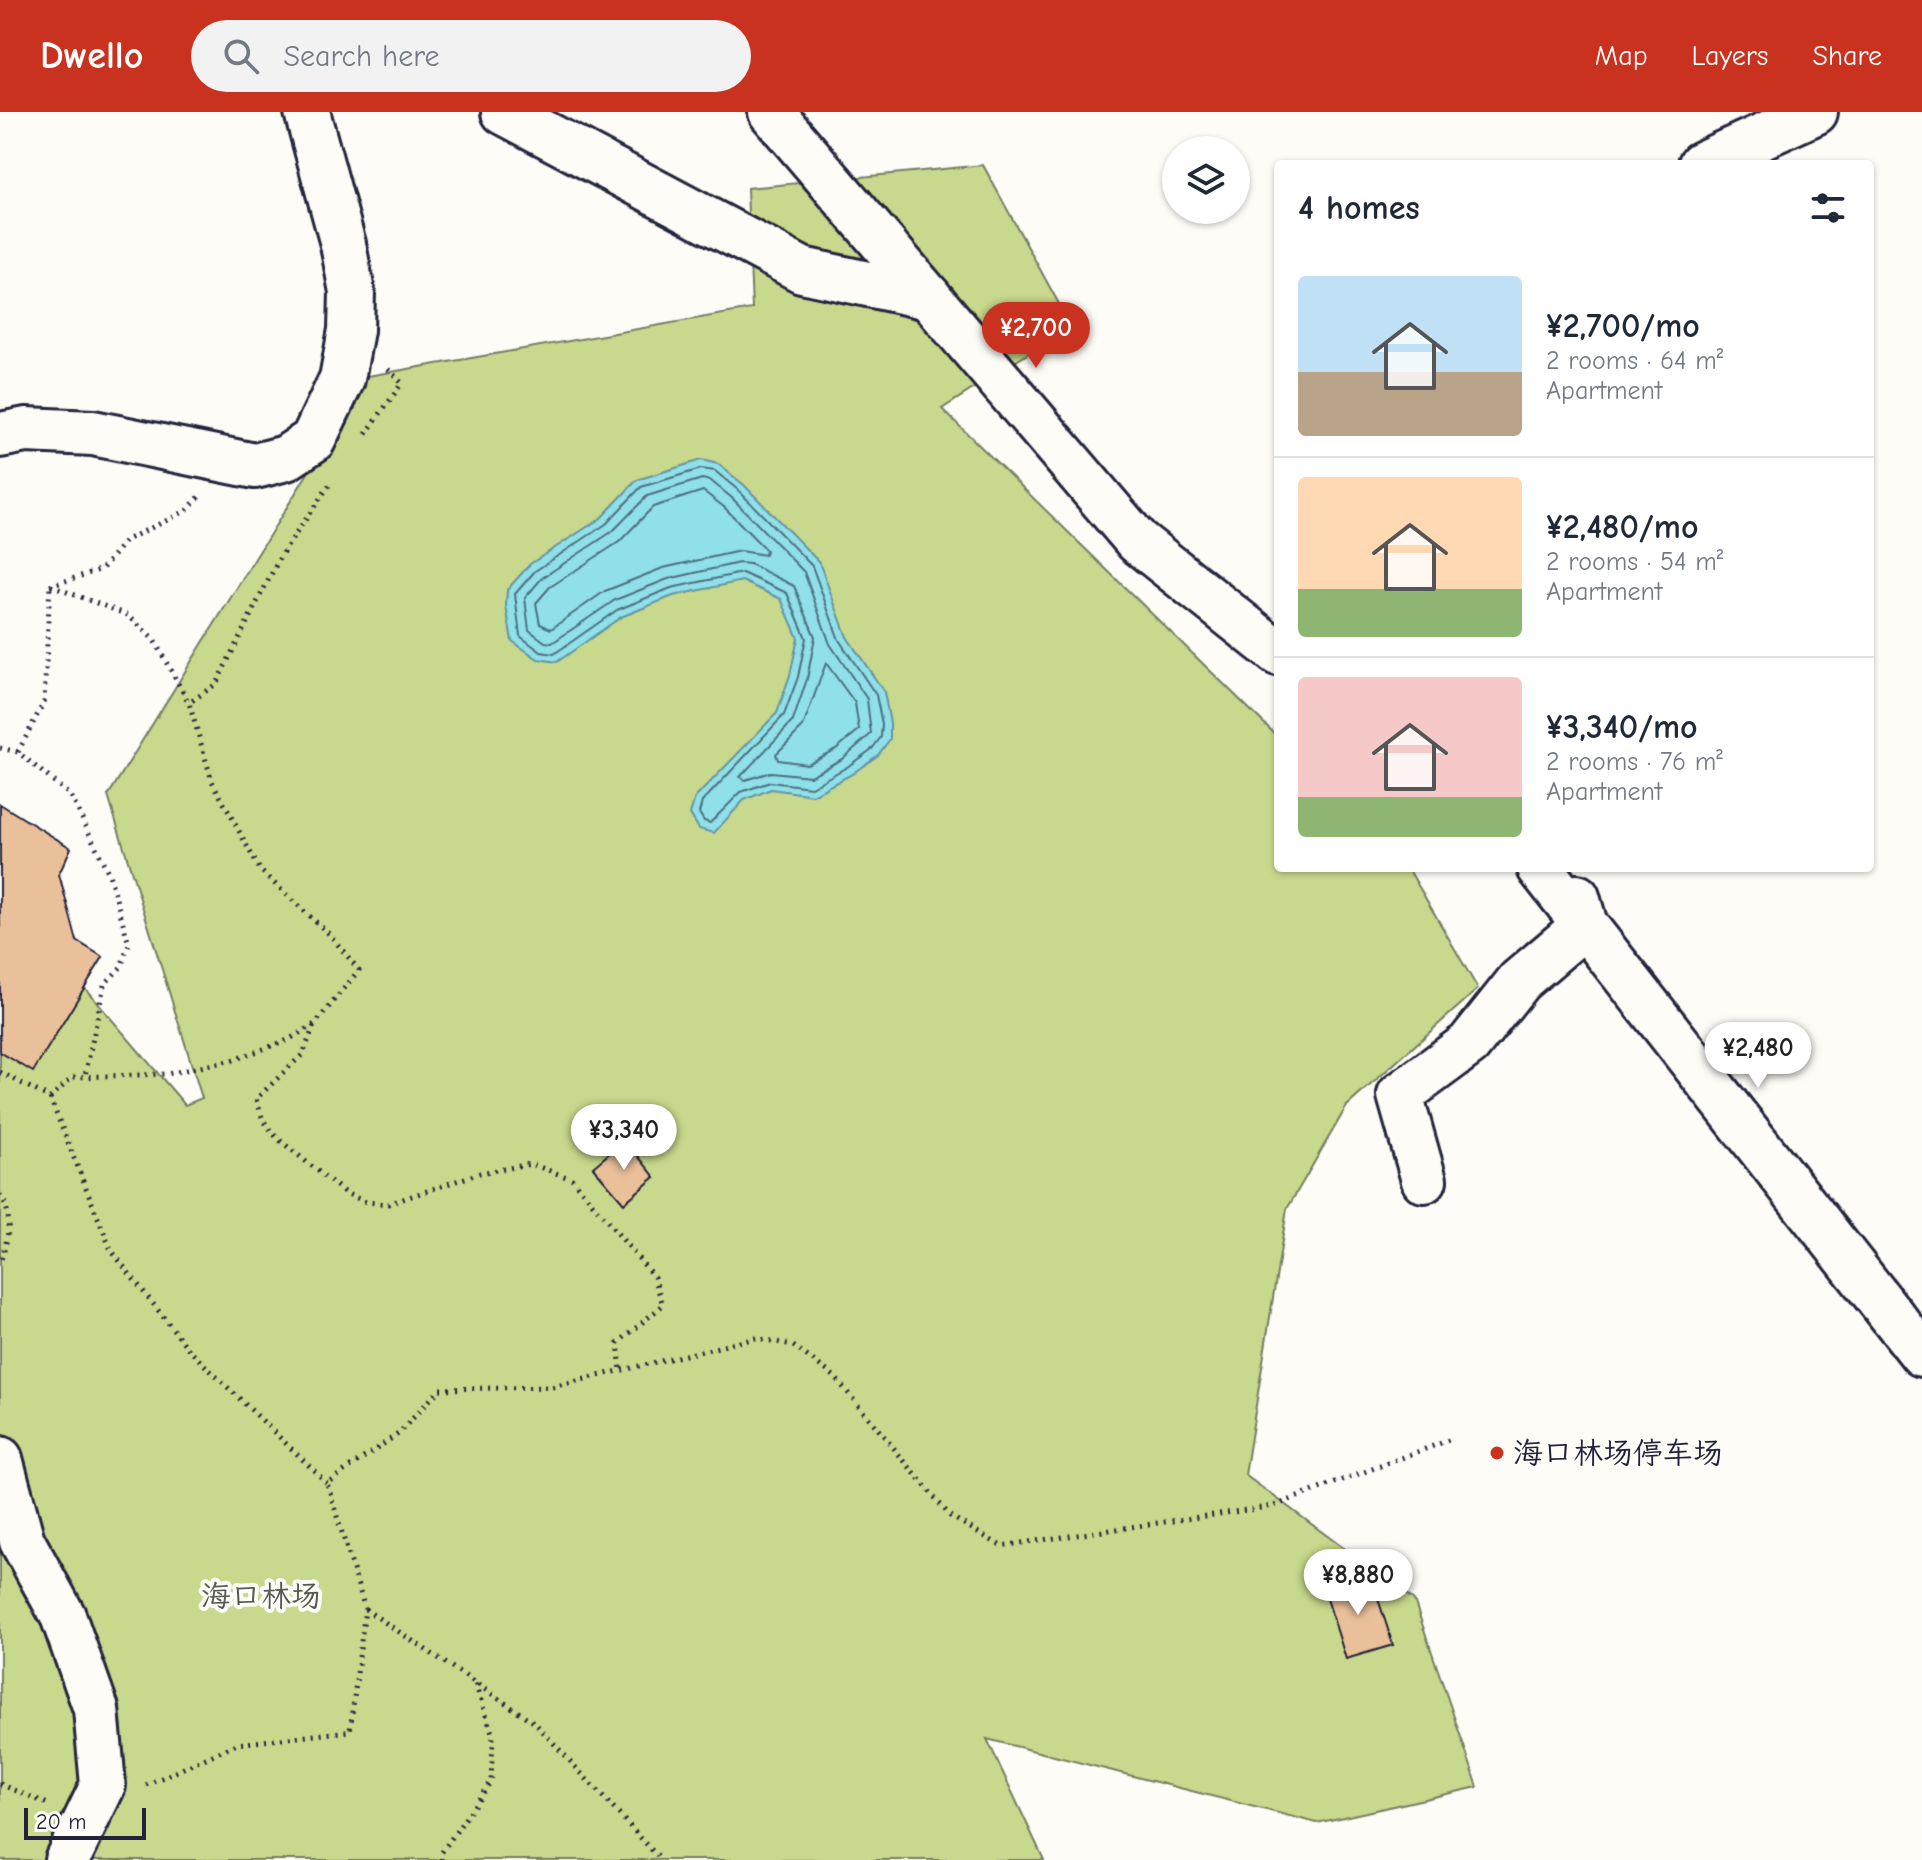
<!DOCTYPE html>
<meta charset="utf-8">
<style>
:root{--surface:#fff;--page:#f2f2f3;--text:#1f2937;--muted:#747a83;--line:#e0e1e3;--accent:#c8321e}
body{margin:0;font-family:"Comic Neue","LXGW WenKai TC",sans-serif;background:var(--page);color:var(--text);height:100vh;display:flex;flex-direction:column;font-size:30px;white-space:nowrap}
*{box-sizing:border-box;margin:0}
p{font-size:26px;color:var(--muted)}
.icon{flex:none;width:44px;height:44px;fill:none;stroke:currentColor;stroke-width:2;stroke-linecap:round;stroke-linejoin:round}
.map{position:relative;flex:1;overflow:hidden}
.sheet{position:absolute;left:1274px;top:48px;width:600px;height:712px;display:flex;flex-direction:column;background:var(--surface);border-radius:8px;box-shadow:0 2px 6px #0004}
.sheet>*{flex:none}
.tools{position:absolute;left:1162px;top:24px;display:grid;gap:16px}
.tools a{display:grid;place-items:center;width:88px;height:88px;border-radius:50%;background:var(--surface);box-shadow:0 2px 6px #0004;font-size:40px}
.scale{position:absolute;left:24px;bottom:20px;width:122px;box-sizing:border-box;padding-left:8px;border:4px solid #22223b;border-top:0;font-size:22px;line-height:28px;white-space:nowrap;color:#22223b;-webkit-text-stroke:6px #fdfcf7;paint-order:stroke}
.price{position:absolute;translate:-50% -68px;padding:0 18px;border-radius:28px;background:#fff;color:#222;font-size:26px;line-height:52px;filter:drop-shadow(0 2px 4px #0008)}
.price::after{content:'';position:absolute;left:50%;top:48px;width:24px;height:18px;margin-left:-12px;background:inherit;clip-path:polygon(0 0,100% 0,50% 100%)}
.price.on{background:var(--accent);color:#fff}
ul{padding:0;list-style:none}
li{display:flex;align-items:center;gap:24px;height:200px;padding:0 24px}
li+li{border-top:2px solid var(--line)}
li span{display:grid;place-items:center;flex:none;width:224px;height:160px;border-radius:8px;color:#555}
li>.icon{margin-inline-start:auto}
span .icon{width:96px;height:96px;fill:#fffc;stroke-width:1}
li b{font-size:34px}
h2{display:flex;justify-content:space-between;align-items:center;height:96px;padding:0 24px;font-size:34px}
header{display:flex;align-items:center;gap:48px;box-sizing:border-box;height:112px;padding:0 40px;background:var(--accent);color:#fff}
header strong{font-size:38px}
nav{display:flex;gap:44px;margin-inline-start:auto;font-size:28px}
.search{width:560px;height:72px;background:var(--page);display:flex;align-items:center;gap:20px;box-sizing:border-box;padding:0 28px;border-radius:44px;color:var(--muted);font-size:30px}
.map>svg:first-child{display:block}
.green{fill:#c8d88c;stroke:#757d64;stroke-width:2}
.water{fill:#8fe0e8;stroke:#6394a3;stroke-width:2}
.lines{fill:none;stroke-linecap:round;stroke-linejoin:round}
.shore{stroke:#4e6e80;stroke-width:2}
.building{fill:#eac09a;stroke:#22223b;stroke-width:2}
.minor-casing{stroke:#22223b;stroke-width:50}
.path{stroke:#22223b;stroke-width:5;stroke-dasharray:2 6;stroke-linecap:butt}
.minor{stroke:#fdfcf7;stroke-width:44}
.poi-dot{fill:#c8321e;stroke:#fdfcf7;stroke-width:3}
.labels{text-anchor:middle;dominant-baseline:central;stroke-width:8;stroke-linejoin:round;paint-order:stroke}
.poi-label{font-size:30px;fill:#22223b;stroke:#fdfcf7;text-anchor:start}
.park-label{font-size:30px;fill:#545953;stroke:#fdfcf7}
</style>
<header>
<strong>Dwello</strong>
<div class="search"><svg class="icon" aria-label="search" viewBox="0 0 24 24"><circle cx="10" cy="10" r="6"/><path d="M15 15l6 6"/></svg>Search here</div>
<nav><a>Map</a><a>Layers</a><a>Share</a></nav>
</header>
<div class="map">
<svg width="1922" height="1748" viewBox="0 0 1922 1748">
<rect width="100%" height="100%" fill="#fdfcf7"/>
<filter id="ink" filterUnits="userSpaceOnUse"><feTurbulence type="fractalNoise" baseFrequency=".0125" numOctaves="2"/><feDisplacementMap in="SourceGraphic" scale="16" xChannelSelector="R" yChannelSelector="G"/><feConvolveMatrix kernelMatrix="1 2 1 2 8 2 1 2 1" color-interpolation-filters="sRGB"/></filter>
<g filter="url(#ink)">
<!-- green -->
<polygon class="green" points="983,53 1071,214 942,297 1278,625 1278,756 1408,756 1478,877 1347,994 1287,1097 1245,1363 1414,1488 1478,1675 1317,1711 987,1627 1044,1748 0,1748 0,777 185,993 202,986 108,684 368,264 752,197 747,76"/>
<!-- water -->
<polygon class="water" points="701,348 718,352 744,373 819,450 847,525 884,580 890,611 890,627 878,643 852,662 813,683 771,677 744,688 714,721 699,717 690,702 695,686 777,601 790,563 798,526 781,487 742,469 673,484 621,505 557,550 538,547 512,529 506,494 507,478 530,452 601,406 637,368"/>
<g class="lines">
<!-- shore -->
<g class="shore">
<polygon points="701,357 715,359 738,378 812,454 839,528 876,583 882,612 881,625 872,637 847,655 811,675 770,670 741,680 710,711 704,709 699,701 702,690 784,603 798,565 806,526 787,481 742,461 671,476 617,498 554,542 541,540 520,524 515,482 535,459 606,412 641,375"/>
<polygon points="702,367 711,369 732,386 804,460 830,532 867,587 871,622 842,647 810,664 771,660 745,668 740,665 793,609 807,567 815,525 794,474 750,452 739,451 668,467 615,488 552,531 545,530 529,518 525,486 542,466 613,419 647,384"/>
<polygon points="703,379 724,395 766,438 765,443 740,439 663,456 605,479 551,517 540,512 536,491 550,475 619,430 653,395"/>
<polygon points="826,551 855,591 859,618 836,637 807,652 778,648 776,642 803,615"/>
</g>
</g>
<!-- building -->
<g class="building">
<polygon points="0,692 71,736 59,762 77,829 103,845 33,960 0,940"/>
<polygon points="625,1028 655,1065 624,1091 593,1055"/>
<polygon points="1370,1462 1393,1533 1346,1547 1324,1477"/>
</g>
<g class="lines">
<defs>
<g id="minor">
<polyline points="504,0 802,158 929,185"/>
<polyline points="771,0 1137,429 1278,541"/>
<polyline points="1701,52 1815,0"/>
<polyline points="0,323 26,318 93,321 255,354 286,346 313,328 342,267 351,218 352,180 343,132 307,0"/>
<polyline points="1540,756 1922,1242"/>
<polyline points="1424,1068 1400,983 1469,932 1519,869 1585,813 1577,785"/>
<polyline points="0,1347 22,1429 63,1504 96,1597 103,1673 67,1748"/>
</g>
</defs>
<!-- minor casing -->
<use href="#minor" class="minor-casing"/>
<!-- path -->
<g class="path">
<polyline points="366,322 402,271 388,257"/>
<polyline points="50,474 102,457 126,428 186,399 200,384"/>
<polyline points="51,474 128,503 154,528 189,591"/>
<polyline points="0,636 18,640 71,684 109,762 129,832 121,855 104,873 85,964"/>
<polyline points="18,640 44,590 50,474"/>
<polyline points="314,914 303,942 256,987 263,1008 277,1026 345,1081 366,1090 388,1092 480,1061 531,1052 572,1067 654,1165 663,1193 618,1231 621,1258"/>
<polyline points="0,960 50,986 73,965 167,962 233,948 288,928 315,912 359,858 329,822 260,758 212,669 189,591 216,572 280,445 332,369"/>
<polyline points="50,986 111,1138 190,1239 327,1371"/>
<path d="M 0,1083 C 14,1101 8,1130 0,1150"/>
<polyline points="365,1497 535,1611 661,1748"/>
<polyline points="0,1672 48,1692"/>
<polyline points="146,1673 237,1632 350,1619 365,1497 327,1371 398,1322 440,1277 552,1275 756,1226 792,1233 834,1264 950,1404 1001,1434 1274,1394 1449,1328"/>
<polyline points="442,1748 442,1740 491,1669 493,1624 475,1571"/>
</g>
<!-- minor -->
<use href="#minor" class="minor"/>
</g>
</g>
<!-- markers -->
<circle class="poi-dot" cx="1497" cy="1341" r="8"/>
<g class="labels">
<!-- poi labels -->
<g class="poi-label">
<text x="1513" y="1341">海口林场停车场</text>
</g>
<!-- park labels -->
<g class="park-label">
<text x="261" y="1484">海口林场</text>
</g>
</g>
</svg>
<div class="tools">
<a><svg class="icon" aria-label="layers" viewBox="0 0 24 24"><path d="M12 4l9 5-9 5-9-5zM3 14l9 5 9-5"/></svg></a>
</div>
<div class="scale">20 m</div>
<b class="price on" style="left:1036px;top:258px">¥2,700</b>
<b class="price" style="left:1758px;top:978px">¥2,480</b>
<b class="price" style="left:624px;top:1060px">¥3,340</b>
<b class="price" style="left:1358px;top:1505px">¥8,880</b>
<section class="sheet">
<h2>4 homes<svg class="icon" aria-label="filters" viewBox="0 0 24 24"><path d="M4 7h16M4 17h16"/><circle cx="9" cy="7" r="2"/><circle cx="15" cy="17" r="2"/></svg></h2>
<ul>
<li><span style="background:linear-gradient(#bfe0f5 60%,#b9a48a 0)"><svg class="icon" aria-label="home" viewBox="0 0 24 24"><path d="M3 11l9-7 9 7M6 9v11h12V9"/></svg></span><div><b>¥2,700/mo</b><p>2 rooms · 64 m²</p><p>Apartment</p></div></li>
<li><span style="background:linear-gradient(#ffd9b3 70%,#8fb573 0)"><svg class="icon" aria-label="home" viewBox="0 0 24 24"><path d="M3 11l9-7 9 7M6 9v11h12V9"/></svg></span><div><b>¥2,480/mo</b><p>2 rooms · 54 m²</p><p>Apartment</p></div></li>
<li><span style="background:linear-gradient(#f6c9c9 75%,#8fb573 0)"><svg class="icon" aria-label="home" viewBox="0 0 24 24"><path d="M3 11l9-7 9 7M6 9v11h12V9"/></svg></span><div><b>¥3,340/mo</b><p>2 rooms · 76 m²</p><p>Apartment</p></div></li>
</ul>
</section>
</div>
